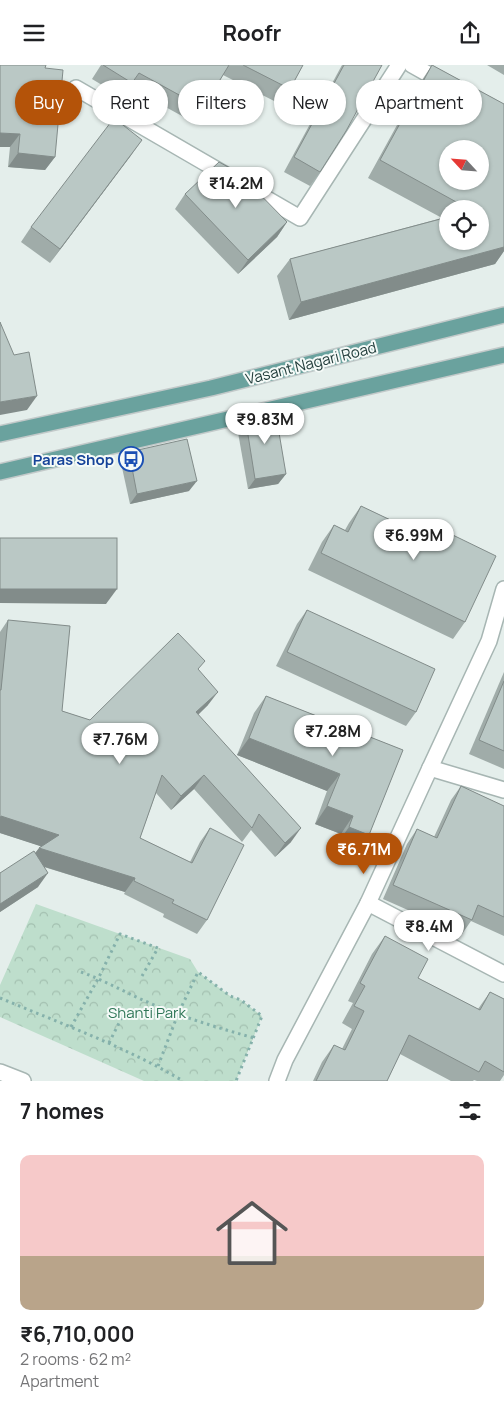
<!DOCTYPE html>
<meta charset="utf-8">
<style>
:root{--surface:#fff;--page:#f2f2f2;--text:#202124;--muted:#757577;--line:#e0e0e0;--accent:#b45309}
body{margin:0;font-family:Manrope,sans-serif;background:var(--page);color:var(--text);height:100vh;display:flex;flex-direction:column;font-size:19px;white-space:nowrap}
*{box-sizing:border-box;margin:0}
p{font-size:16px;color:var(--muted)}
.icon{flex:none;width:28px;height:28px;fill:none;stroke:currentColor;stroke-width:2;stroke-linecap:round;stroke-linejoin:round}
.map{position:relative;height:1016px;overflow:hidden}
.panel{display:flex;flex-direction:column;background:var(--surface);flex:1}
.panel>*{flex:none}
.top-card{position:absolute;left:15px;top:15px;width:475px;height:45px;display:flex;gap:10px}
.needle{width:32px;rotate:296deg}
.tools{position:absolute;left:439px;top:75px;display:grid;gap:10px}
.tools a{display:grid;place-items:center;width:50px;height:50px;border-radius:50%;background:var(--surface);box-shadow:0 1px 4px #0004;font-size:25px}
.price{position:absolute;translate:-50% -42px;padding:0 11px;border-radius:18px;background:#fff;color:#222;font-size:16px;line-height:32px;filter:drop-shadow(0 1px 2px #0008)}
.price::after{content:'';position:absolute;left:50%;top:30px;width:15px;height:11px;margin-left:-8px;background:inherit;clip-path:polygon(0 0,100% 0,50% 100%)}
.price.selected{background:var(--accent);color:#fff}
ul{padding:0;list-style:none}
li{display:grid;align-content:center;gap:10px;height:265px;padding:0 20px}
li+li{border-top:1px solid var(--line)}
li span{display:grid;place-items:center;height:155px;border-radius:10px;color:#555}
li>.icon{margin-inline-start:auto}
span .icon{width:90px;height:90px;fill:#fffc;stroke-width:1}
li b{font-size:21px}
h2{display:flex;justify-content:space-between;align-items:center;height:60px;padding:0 20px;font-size:21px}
.chip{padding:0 18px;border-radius:22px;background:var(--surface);box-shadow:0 1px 4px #0004;font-size:18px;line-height:45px}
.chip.selected{background:var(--accent);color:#fff}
header{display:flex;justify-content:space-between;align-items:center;height:65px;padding:0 20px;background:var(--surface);font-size:22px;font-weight:700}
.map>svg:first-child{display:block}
.park{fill:url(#park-crowns)}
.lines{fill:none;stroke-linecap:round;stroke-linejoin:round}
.minor-casing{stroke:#a7b6b3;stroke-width:18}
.tertiary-casing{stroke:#a7b6b3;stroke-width:18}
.primary-casing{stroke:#c2c9c9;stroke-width:18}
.path{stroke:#85b1ab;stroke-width:3;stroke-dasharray:2.5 4;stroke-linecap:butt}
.minor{stroke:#fff;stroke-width:15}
.tertiary{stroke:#fff;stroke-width:15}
.primary{stroke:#6aa29e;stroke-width:15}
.wall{fill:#a0aca9;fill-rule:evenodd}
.shaded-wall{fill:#828c8a}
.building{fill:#bac8c5;stroke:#828c8a;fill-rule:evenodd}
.labels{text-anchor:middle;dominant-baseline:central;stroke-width:4;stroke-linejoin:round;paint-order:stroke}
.street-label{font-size:15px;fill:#243f3d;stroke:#f5faf8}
.transit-label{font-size:15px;font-weight:bold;fill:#164399;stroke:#f5faf8;text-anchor:end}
.park-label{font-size:15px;fill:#2e7657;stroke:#f5faf8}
</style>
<header><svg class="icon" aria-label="menu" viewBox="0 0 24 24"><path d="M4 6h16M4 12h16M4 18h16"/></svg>Roofr<svg class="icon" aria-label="share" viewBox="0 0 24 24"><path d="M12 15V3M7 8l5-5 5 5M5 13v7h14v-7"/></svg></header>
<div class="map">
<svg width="504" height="1016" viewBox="0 0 504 1016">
<defs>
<pattern id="park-crowns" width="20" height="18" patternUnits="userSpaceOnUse" patternTransform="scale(1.25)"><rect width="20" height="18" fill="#bedecc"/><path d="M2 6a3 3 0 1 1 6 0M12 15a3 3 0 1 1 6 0" fill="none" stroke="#a3c0b0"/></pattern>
</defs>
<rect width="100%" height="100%" fill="#e4eeeb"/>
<!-- park -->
<polygon class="park" points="36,839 190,894 198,907 230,931 241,935 262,951 236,1016 144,1016 0,952 0,920"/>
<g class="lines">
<defs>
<g id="minor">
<polyline points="412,0 444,18"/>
<polyline points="76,23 300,153 399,0"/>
<polyline points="430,703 489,576 504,524"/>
<polyline points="368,838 504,909"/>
<polyline points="277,1016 285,995 368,838 430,703 504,725"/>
</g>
<polyline id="tertiary" points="0,1007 23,1016"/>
<g id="primary">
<polyline points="0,369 211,323 504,250"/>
<polyline points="0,407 504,290"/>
</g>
</defs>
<!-- minor casing -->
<use href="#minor" class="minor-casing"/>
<!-- tertiary casing -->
<use href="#tertiary" class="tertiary-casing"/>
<!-- primary casing -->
<use href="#primary" class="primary-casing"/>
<!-- path -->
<g class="path">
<path d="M 81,907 C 106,916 128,929 152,939 C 185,953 219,963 254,973"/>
<path d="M 0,933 C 62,959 126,982 183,1016"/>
<polyline points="71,962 98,914 120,869 158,883 142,911"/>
<polyline points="109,978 124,948"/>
<polyline points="158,1001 178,949 198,907 230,931 241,935 262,951 236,1016"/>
</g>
<!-- minor -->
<use href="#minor" class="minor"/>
<!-- tertiary -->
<use href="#tertiary" class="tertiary"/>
<!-- primary -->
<use href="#primary" class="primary"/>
</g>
<!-- wall -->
<g class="wall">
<polygon points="0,0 45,3 55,92 45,105 8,102 10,82 0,82"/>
<polygon points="101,0 303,0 290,24 280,39 223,10 203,43 193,57 129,22 122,32 92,14"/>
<polygon points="342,0 382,0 320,107 310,121 284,107"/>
<path d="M 432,0 L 504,39 L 504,186 L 495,199 L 289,255 L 277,211 L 290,194 L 442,153 L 368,113 L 420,18 ZM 448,84 L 480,84 L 480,116 L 448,116 ZM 448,144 L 480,144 L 480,176 L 448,176 Z"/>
<polygon points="487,0 504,0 504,10"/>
<polygon points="132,89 50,198 21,177 31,162"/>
<polygon points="185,129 287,157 277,172 238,209 175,144"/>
<polygon points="245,351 286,409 278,419 248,424 237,362"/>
<polygon points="129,387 189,426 130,439 121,398"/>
<polygon points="361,441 418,468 426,457 465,557 453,574 308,505 322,477 334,460 345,465 349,458"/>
<polygon points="307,545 416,647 406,661 276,601 297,559"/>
<polygon points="8,555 62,646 90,655 199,605 208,640 198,650 291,777 275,792 251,765 242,777 194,724 171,745 156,728 140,773 190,797 200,777 210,763 207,855 197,869 163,852 164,849 124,829 125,827 44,802 38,822 0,847 0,808 35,788 41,781 0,768 0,567"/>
<polygon points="504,607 504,704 469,689"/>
<polygon points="266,631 403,685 369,770 357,788 337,779 341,769 315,759 327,726 237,690 254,648"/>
<polygon points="461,721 504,741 504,871 471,856 462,869 383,834 407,779 417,764 434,772 451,735"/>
<polygon points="385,871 418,913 478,944 490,927 504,934 504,1010 500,1016 477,1016 474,1015 473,1016 451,1016 400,989 387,1016 313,1016 322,997 334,980 342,984 352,964 342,958 353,938 348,936 372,889"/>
</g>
<!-- shaded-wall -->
<g class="shaded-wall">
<polygon points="0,68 20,69 10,82 0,82"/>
<polygon points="142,75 132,89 50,198 60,184"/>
<polygon points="18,88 55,92 45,105 8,102"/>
<polygon points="287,157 277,172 238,209 248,195"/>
<polygon points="504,182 504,186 495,199 289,255 301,237"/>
<polygon points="37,331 27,345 0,350 0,337"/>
<polygon points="286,409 278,419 248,424 255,414"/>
<polygon points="197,416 189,426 130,439 137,429"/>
<polygon points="0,524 117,524 106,539 0,538"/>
<polygon points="218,627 208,640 186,661 196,647"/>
<polygon points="249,673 340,709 327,726 237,690"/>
<polygon points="204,710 194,724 171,745 181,731"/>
<polygon points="327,741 353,751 341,769 315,759"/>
<polygon points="1,751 59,770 49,784 0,768 0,752"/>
<polygon points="349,762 369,770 357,788 337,779"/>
<polygon points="301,763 291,777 275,792 285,778"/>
<polygon points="39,783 135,813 125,827 29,797"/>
<polygon points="48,808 38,822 0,847 0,839"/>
</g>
<!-- building -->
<g class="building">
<polygon points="0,0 46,0 45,3 63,5 55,92 18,88 20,69 0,68"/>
<polygon points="103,0 229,0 203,43 139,8 132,18"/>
<polygon points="243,0 303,0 290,24"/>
<polygon points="344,0 382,0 346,66 320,107 294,92"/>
<path d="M 432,0 L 504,39 L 504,182 L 301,237 L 290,194 L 448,152 L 448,176 L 480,176 L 480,144 L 469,144 L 380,95 ZM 448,84 L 480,84 L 480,116 L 448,116 Z"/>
<polygon points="114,53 142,75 60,184 31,162"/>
<polygon points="219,97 239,108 287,157 248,195 185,129"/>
<polygon points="0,257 14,290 29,287 37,331 0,337"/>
<polygon points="275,344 286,409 255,414 245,351"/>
<polygon points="187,374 197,416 137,429 129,387"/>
<polygon points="361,441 420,469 426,457 496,491 465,557 321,488 334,460 348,467"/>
<rect x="0" y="473" width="117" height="51"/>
<polygon points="307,545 435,604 416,647 287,587"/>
<polygon points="8,555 70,561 62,646 90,655 178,568 205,596 198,604 218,627 196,647 301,763 285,778 259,749 252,763 204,710 181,731 162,710 140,773 192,798 210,763 244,780 207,855 172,838 174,835 134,816 135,813 39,783 59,770 1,751 0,754 0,625 1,625"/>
<polygon points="504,616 504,686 479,675"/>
<polygon points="266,631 403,685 369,770 349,762 353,751 327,741 340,709 249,673"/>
<polygon points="461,721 504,741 504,852 478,840 472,855 393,820 417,764 437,773"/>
<polygon points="34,786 48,808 0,839 0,808"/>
<polygon points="385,871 428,894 418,913 480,945 490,927 504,934 504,1007 485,996 479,1007 409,970 387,1016 316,1016 334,980 345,985 364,946 354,941 365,921 360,918"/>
</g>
<!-- icons -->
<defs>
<symbol id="bus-ring" viewBox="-11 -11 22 22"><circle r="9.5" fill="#f5faf8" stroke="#1a4fb4" stroke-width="1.5"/><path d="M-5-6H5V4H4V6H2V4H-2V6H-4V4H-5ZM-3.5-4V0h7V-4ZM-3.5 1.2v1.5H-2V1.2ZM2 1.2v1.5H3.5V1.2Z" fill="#1a4fb4"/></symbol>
</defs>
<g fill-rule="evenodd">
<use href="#bus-ring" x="117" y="380" width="28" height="28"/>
</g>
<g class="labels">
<!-- street labels -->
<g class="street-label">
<text transform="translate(311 298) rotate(-14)">Vasant Nagari Road</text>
</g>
<!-- transit labels -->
<g class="transit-label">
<text x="114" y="394">Paras Shop</text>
</g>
<!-- park labels -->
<g class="park-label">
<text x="147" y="947">Shanti Park</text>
</g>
</g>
</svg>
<div class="tools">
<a><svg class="needle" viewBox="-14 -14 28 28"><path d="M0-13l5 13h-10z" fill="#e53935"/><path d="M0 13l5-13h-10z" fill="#757577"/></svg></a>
<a><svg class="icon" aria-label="locate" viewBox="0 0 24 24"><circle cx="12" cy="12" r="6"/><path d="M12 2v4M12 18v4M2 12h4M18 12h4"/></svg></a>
</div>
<b class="price" style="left:236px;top:144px">₹14.2M</b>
<b class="price" style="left:265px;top:380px">₹9.83M</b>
<b class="price" style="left:414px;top:496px">₹6.99M</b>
<b class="price" style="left:333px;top:692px">₹7.28M</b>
<b class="price" style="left:120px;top:700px">₹7.76M</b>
<b class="price selected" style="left:364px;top:810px">₹6.71M</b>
<b class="price" style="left:429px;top:887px">₹8.4M</b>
<div class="top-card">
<a class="chip selected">Buy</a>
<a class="chip">Rent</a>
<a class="chip">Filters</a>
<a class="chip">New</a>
<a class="chip">Apartment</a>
</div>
</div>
<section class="panel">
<h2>7 homes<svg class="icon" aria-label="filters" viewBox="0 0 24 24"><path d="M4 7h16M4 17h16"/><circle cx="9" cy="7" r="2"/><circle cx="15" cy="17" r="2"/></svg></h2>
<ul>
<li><span style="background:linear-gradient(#f6c9c9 65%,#b9a48a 0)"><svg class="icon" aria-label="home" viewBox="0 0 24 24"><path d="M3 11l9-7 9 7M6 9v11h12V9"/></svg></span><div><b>₹6,710,000</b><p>2 rooms · 62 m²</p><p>Apartment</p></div></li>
</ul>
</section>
